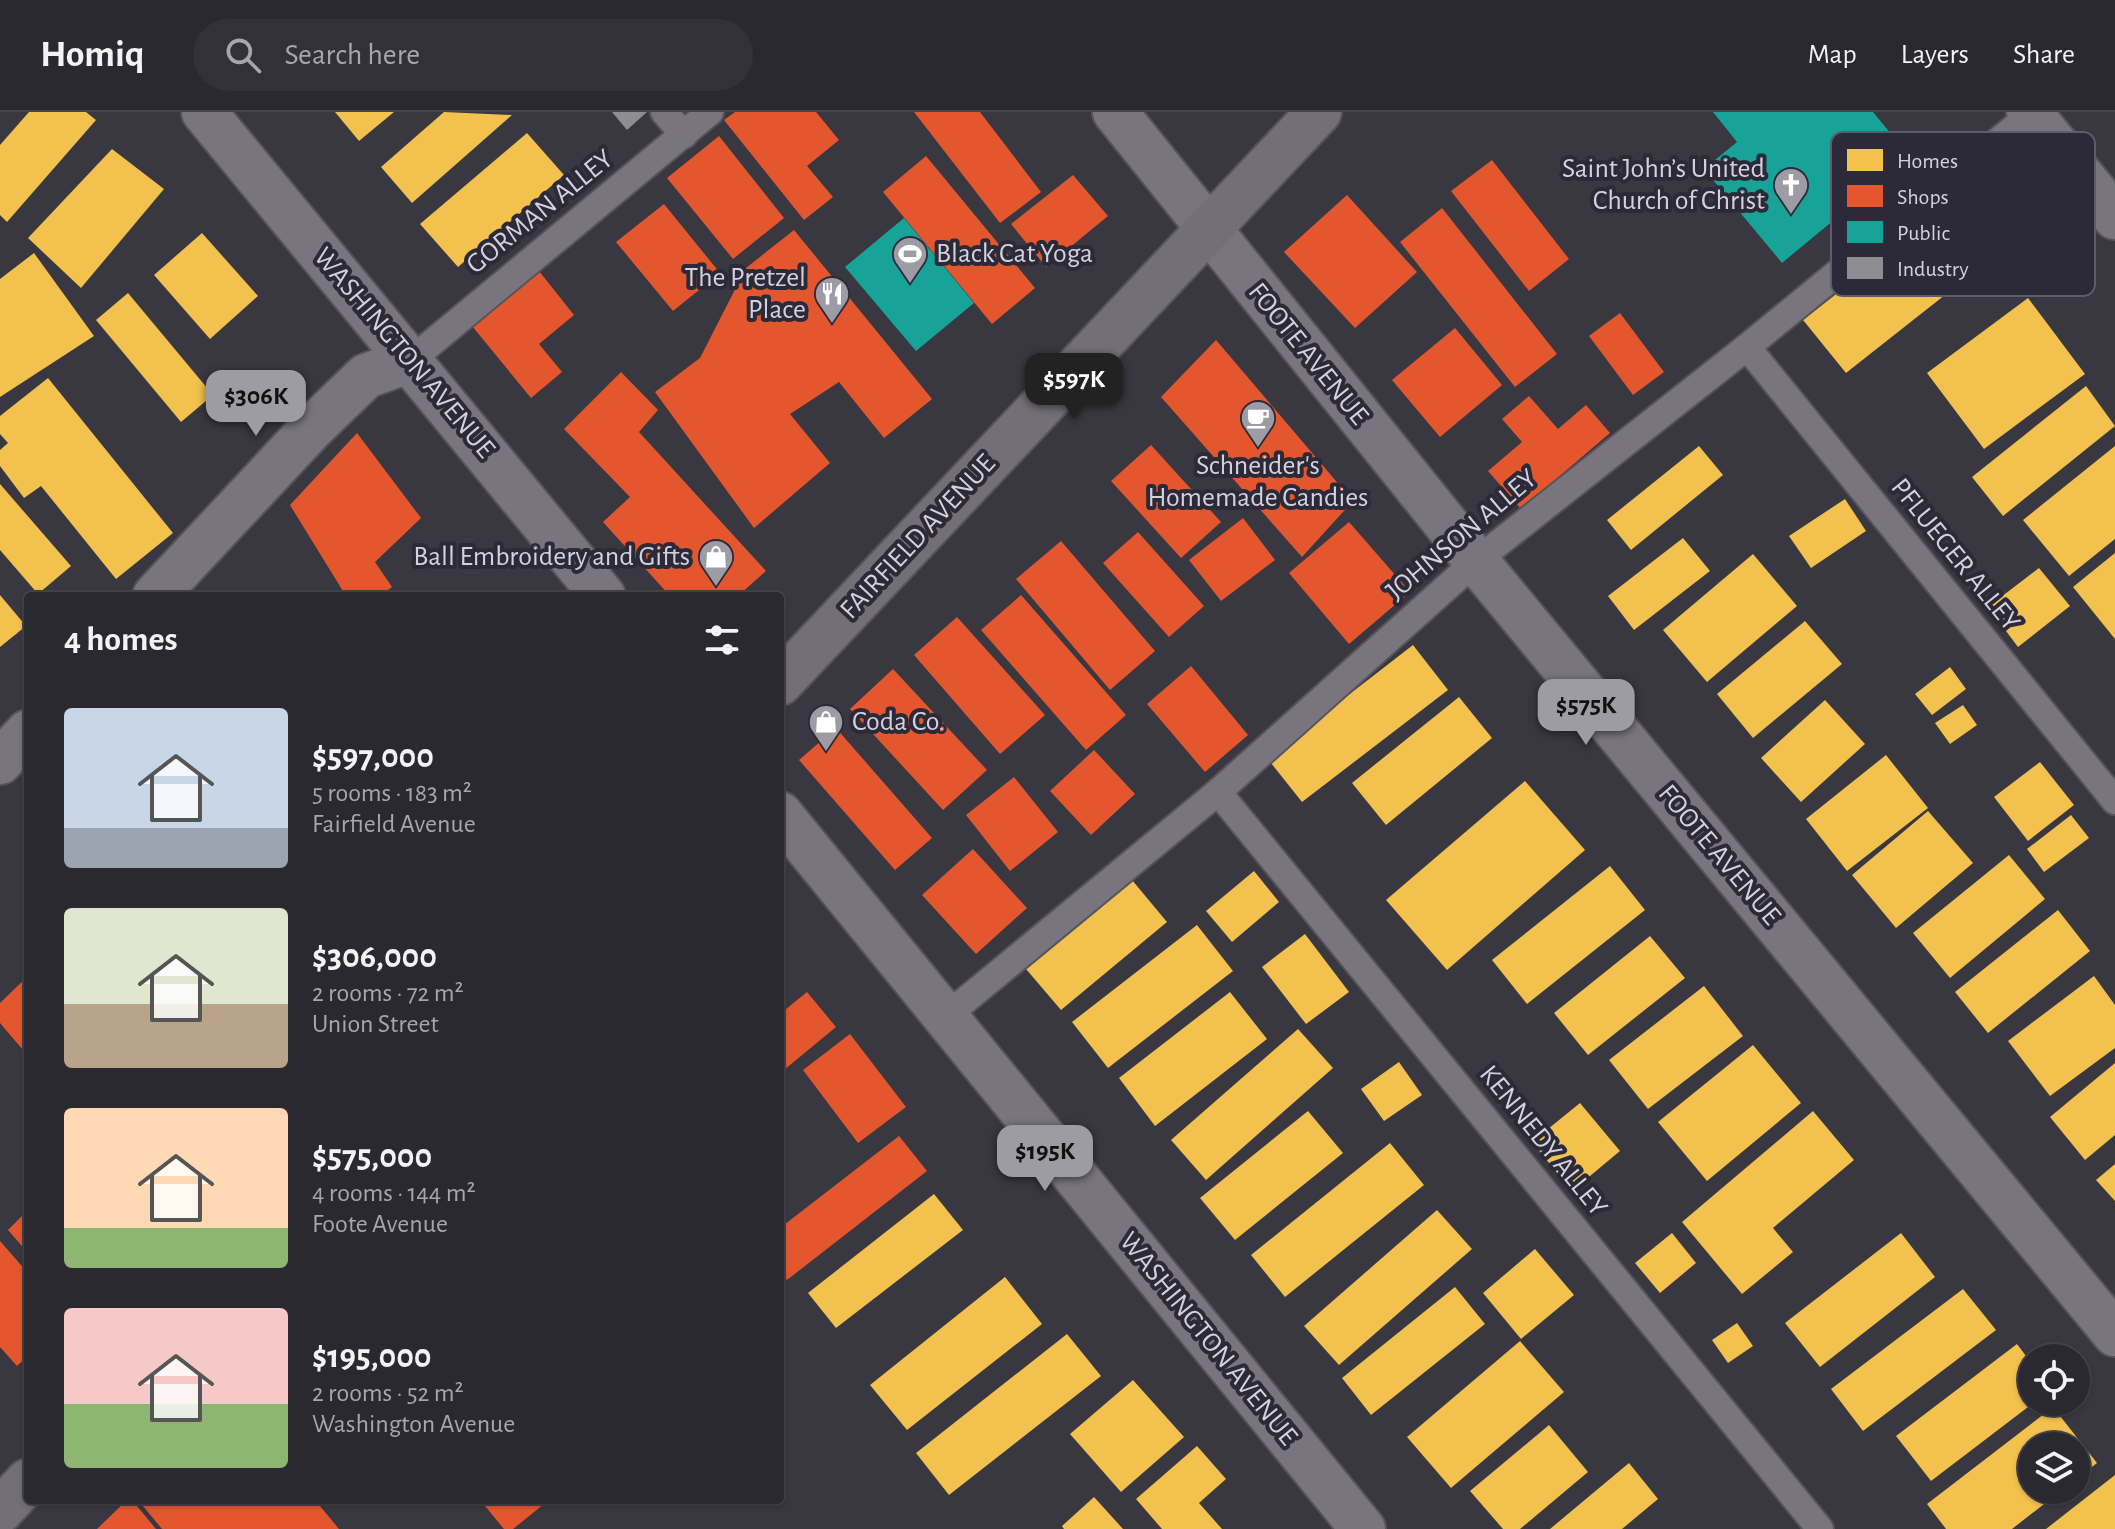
<!DOCTYPE html>
<meta charset="utf-8">
<style>
:root{--surface:#2b2930;--page:#333138;--text:#f1f3f6;--muted:#a6a6ab;--line:#47454c;--accent:#9d9ca5}
body{margin:0;font-family:"Alegreya Sans",sans-serif;background:var(--page);color:var(--text);height:100vh;display:flex;flex-direction:column;font-size:30px;white-space:nowrap}
*{box-sizing:border-box;margin:0}
p{font-size:26px;color:var(--muted)}
.icon{flex:none;width:44px;height:44px;fill:none;stroke:currentColor;stroke-width:2;stroke-linecap:round;stroke-linejoin:round}
.map{position:relative;flex:1;overflow:hidden}
.details{position:absolute;left:24px;top:480px;width:760px;height:912px;display:flex;flex-direction:column;background:var(--surface);border-radius:8px;box-shadow:0 2px 6px #0004,0 0 0 2px var(--line)}
.details>*{flex:none}
.tools{position:absolute;left:2018px;top:1232px;display:grid;gap:16px}
.tools a{display:grid;place-items:center;width:72px;height:72px;border-radius:50%;background:var(--surface);box-shadow:0 2px 6px #0004,0 0 0 2px var(--line);font-size:40px}
.price{position:absolute;translate:-50% -68px;padding:0 18px;border-radius:16px;background:var(--accent);color:#111;font-size:26px;line-height:52px;filter:drop-shadow(0 2px 4px #0008)}
.price::after{content:'';position:absolute;left:50%;top:48px;width:24px;height:18px;margin-left:-12px;background:inherit;clip-path:polygon(0 0,100% 0,50% 100%)}
.price.active{background:#222;color:#fff}
ul{padding:0;list-style:none}
li{display:flex;align-items:center;gap:24px;height:200px;padding:0 40px}
li span{display:grid;place-items:center;flex:none;width:224px;height:160px;border-radius:8px;color:#555}
li>.icon{margin-inline-start:auto}
span .icon{width:96px;height:96px;fill:#fffc;stroke-width:1}
li b{font-size:34px}
h2{display:flex;justify-content:space-between;align-items:center;height:96px;padding:0 40px;font-size:34px}
header{display:flex;align-items:center;gap:48px;box-sizing:border-box;height:112px;padding:0 40px;background:var(--surface);border-bottom:2px solid var(--line)}
header strong{font-size:38px}
nav{display:flex;gap:44px;margin-inline-start:auto;font-size:28px}
.search{width:560px;height:72px;background:var(--page);display:flex;align-items:center;gap:20px;box-sizing:border-box;padding:0 28px;border-radius:44px;color:var(--muted);font-size:30px}
.map>svg:first-child{display:block}
.homes{fill:#f2c14e}
.shops{fill:#e4572e}
.public{fill:#17a398}
.industry{fill:#8d8d92}
.lines{fill:none;stroke-linecap:round;stroke-linejoin:round}
.service-casing{stroke:#56545b;stroke-width:30}
.minor-casing{stroke:#56545b;stroke-width:48}
.secondary-casing{stroke:#56545b;stroke-width:48}
.service{stroke:#7a747e;stroke-width:26}
.minor{stroke:#7a747e;stroke-width:44}
.secondary{stroke:#746e77;stroke-width:44}
.labels{text-anchor:middle;dominant-baseline:central;stroke-width:8;stroke-linejoin:round;paint-order:stroke}
.poi-label{font-size:28px;fill:#d3d2dc;stroke:#2c2939;text-anchor:end}
.street-label{font-size:28px;fill:#d3d2dc;stroke:#2c2939}
.key{fill:#2c2939;stroke:#5e5c6a;stroke-width:2}
.key-label{font-size:22px;fill:#d3d2dc}
</style>
<header>
<strong>Homiq</strong>
<div class="search"><svg class="icon" aria-label="search" viewBox="0 0 24 24"><circle cx="10" cy="10" r="6"/><path d="M15 15l6 6"/></svg>Search here</div>
<nav><a>Map</a><a>Layers</a><a>Share</a></nav>
</header>
<div class="map">
<svg width="2115" height="1417" viewBox="0 0 2115 1417">
<rect width="100%" height="100%" fill="#393740"/>
<!-- homes -->
<g class="homes">
<polygon points="29,0 86,0 96,8 7,110 0,103 0,33"/>
<polygon points="335,0 394,0 359,29"/>
<polygon points="444,0 512,3 412,91 381,55"/>
<polygon points="527,21 564,63 458,155 420,112"/>
<polygon points="112,37 164,77 81,176 28,126"/>
<polygon points="1946,96 1988,149 1846,261 1803,208"/>
<polygon points="202,121 258,184 210,227 154,163"/>
<polygon points="34,141 94,224 0,285 0,167"/>
<polygon points="128,181 213,283 181,310 96,208"/>
<polygon points="2028,186 2085,262 1984,337 1927,261"/>
<polygon points="48,266 173,421 116,467 41,374 24,386 0,354 0,338 8,331 0,322 0,304"/>
<polygon points="2086,274 2115,314 2003,404 1972,365"/>
<polygon points="1699,334 1723,363 1631,438 1607,408"/>
<polygon points="2115,334 2115,427 2069,464 2023,408"/>
<polygon points="0,372 71,454 38,482 0,438"/>
<polygon points="1845,387 1866,419 1811,456 1789,424"/>
<polygon points="1683,426 1710,459 1634,518 1608,484"/>
<polygon points="2115,441 2115,527 2073,475"/>
<polygon points="1753,442 1797,494 1707,570 1663,518"/>
<polygon points="2039,456 2070,494 2018,535 1988,495"/>
<polygon points="0,483 26,514 0,535"/>
<polygon points="1805,509 1842,552 1753,626 1717,582"/>
<polygon points="1413,533 1448,578 1302,690 1267,646"/>
<polygon points="1950,555 1966,577 1932,603 1915,582"/>
<polygon points="1459,585 1492,626 1386,713 1352,671"/>
<polygon points="1825,588 1865,632 1801,690 1761,646"/>
<polygon points="1963,593 1977,613 1950,632 1935,611"/>
<polygon points="1886,643 1928,696 1847,759 1806,707"/>
<polygon points="2040,650 2074,693 2028,729 1994,685"/>
<polygon points="1525,669 1585,738 1447,858 1386,788"/>
<polygon points="1928,699 1973,751 1896,816 1852,763"/>
<polygon points="2071,703 2089,726 2044,760 2027,737"/>
<polygon points="2009,743 2045,787 1950,866 1913,821"/>
<polygon points="1610,754 1645,798 1527,892 1492,848"/>
<polygon points="1254,759 1279,790 1232,830 1206,799"/>
<polygon points="1132,768 1167,810 1061,898 1026,857"/>
<polygon points="2058,798 2090,839 1988,921 1955,880"/>
<polygon points="1197,813 1233,859 1108,956 1072,910"/>
<polygon points="1305,822 1349,880 1306,912 1262,855"/>
<polygon points="1650,824 1685,866 1588,943 1554,901"/>
<polygon points="2094,864 2115,893 2115,936 2050,984 2008,929"/>
<polygon points="1704,874 1743,924 1648,997 1609,948"/>
<polygon points="1230,880 1267,927 1155,1014 1119,966"/>
<polygon points="1298,917 1333,956 1206,1068 1171,1028"/>
<polygon points="1753,933 1801,991 1707,1069 1658,1010"/>
<polygon points="1399,950 1422,983 1384,1009 1361,977"/>
<polygon points="2115,951 2115,1023 2085,1048 2050,1005"/>
<polygon points="1580,991 1620,1039 1572,1079 1532,1030"/>
<polygon points="1308,999 1343,1041 1235,1128 1200,1086"/>
<polygon points="1813,999 1854,1048 1773,1116 1793,1140 1742,1182 1682,1110"/>
<polygon points="1390,1031 1424,1073 1285,1185 1251,1143"/>
<polygon points="2115,1052 2115,1089 2096,1068"/>
<polygon points="934,1082 963,1118 836,1216 808,1181"/>
<polygon points="1437,1098 1472,1137 1339,1253 1304,1214"/>
<polygon points="1672,1121 1696,1151 1660,1181 1635,1151"/>
<polygon points="1901,1121 1935,1165 1820,1255 1785,1211"/>
<polygon points="1535,1137 1574,1183 1521,1227 1483,1181"/>
<polygon points="1005,1165 1042,1212 907,1318 870,1273"/>
<polygon points="1455,1175 1485,1212 1371,1303 1342,1266"/>
<polygon points="1963,1177 1996,1218 1863,1319 1831,1277"/>
<polygon points="1737,1211 1753,1234 1728,1251 1712,1228"/>
<polygon points="1067,1222 1101,1264 949,1383 916,1341"/>
<polygon points="1520,1229 1564,1280 1451,1376 1407,1325"/>
<polygon points="2017,1232 2032,1252 2032,1292 1931,1369 1896,1324"/>
<polygon points="1133,1268 1184,1325 1121,1380 1070,1322"/>
<polygon points="2053,1295 2097,1351 2076,1367 2076,1334 2032,1334 2032,1378 2062,1378 2012,1417 1946,1417 1927,1392"/>
<polygon points="1549,1313 1588,1360 1520,1417 1503,1417 1470,1379"/>
<polygon points="1197,1334 1226,1367 1199,1391 1222,1417 1162,1417 1136,1387"/>
<polygon points="1629,1351 1658,1387 1622,1417 1550,1417"/>
<polygon points="2115,1363 2115,1417 2046,1417"/>
<polygon points="1094,1385 1123,1417 1064,1417 1062,1414"/>
</g>
<!-- shops -->
<g class="shops">
<polygon points="735,0 816,0 839,28 807,54 833,85 804,108 724,8"/>
<polygon points="914,0 980,0 1041,80 1000,111"/>
<polygon points="719,24 784,106 733,147 667,66"/>
<polygon points="926,44 1035,176 992,212 883,80"/>
<polygon points="1492,48 1569,147 1529,179 1451,79"/>
<polygon points="1073,63 1108,104 1046,155 1011,112"/>
<polygon points="1347,83 1417,160 1355,216 1284,140"/>
<polygon points="664,92 720,161 673,199 616,130"/>
<polygon points="1442,96 1557,242 1515,275 1400,130"/>
<polygon points="794,118 932,287 884,326 839,270 790,302 830,351 754,416 655,280 700,246 746,156"/>
<polygon points="539,159 574,203 539,232 562,260 531,286 472,214"/>
<polygon points="1620,201 1664,260 1633,283 1589,224"/>
<polygon points="1455,216 1502,273 1440,325 1392,268"/>
<polygon points="1216,228 1353,389 1302,445 1161,285"/>
<polygon points="621,260 658,298 639,320 766,459 738,484 670,484 603,410 630,385 564,317"/>
<polygon points="1529,284 1558,317 1586,293 1610,321 1521,397 1488,359 1522,330 1502,307"/>
<polygon points="357,321 421,406 375,450 392,475 380,484 346,484 290,393"/>
<polygon points="1151,333 1221,410 1181,446 1111,369"/>
<polygon points="1243,406 1275,448 1221,489 1189,448"/>
<polygon points="1349,410 1410,480 1349,532 1289,461"/>
<polygon points="1138,420 1204,494 1169,525 1103,451"/>
<polygon points="1061,429 1155,539 1110,578 1016,467"/>
<polygon points="1021,483 1126,603 1086,638 981,518"/>
<polygon points="957,505 1045,603 1000,642 914,543"/>
<polygon points="1191,554 1248,623 1205,660 1147,592"/>
<polygon points="893,557 987,658 943,698 850,597"/>
<polygon points="836,616 932,726 895,758 799,648"/>
<polygon points="1094,638 1135,682 1091,723 1050,679"/>
<polygon points="1014,665 1058,720 1010,759 966,703"/>
<polygon points="973,737 1027,796 976,842 922,783"/>
<polygon points="28,864 28,944 0,911 0,891"/>
<polygon points="807,880 836,915 784,958 780,953 780,902"/>
<polygon points="850,922 906,995 858,1031 803,958"/>
<polygon points="899,1024 927,1059 787,1168 780,1159 780,1116"/>
<polygon points="28,1098 28,1141 8,1118"/>
<polygon points="0,1129 28,1161 28,1244 17,1254 0,1235"/>
<polygon points="127,1388 132,1388 156,1417 97,1417"/>
<polygon points="138,1388 315,1388 339,1417 162,1417"/>
<polygon points="480,1388 549,1388 513,1417 504,1417"/>
</g>
<!-- public -->
<g class="public">
<polygon points="1713,0 1873,0 1910,45 1782,151 1704,57 1737,30"/>
<polygon points="904,106 974,191 916,239 845,155"/>
</g>
<!-- industry -->
<polygon class="industry" points="612,0 647,0 627,18"/>
<g class="lines">
<defs>
<g id="service">
<polyline points="664,0 684,23"/>
<polyline points="1747,235 2115,689"/>
<polyline points="411,248 710,0"/>
<polyline points="1218,680 1820,1417"/>
<polyline points="945,905 1218,680 1476,449 1747,235 2031,2"/>
</g>
<g id="minor">
<polyline points="204,0 603,484"/>
<polyline points="1115,0 1476,449 2115,1222"/>
<polyline points="2029,0 2115,105"/>
<polyline points="155,484 311,317 366,264 411,248"/>
<polyline points="0,650 28,620"/>
<polyline points="780,702 1363,1417"/>
</g>
<g id="secondary">
<polyline points="780,571 1319,0"/>
<polyline points="0,1399 28,1369"/>
</g>
</defs>
<!-- service casing -->
<use href="#service" class="service-casing"/>
<!-- minor casing -->
<use href="#minor" class="minor-casing"/>
<!-- secondary casing -->
<use href="#secondary" class="secondary-casing"/>
<!-- service -->
<use href="#service" class="service"/>
<!-- minor -->
<use href="#minor" class="minor"/>
<!-- secondary -->
<use href="#secondary" class="secondary"/>
</g>
<!-- icons -->
<defs>
<symbol id="church-pin" viewBox="-11 -11 22 30"><path d="M0 17L-7.5 6A9.5 9.5 0 1 1 7.5 6Z" fill="#9d9ca5" stroke="#2c2939"/><path d="M-1.2-6h2.4v3.5h3.3v2.4h-3.3V6h-2.4V-.1h-3.3v-2.4h3.3Z" fill="#fff"/></symbol>
<symbol id="stadium-pin" viewBox="-11 -11 22 30"><path d="M0 17L-7.5 6A9.5 9.5 0 1 1 7.5 6Z" fill="#9d9ca5" stroke="#2c2939"/><path d="M0-5a6.5 5 0 1 0 0 10a6.5 5 0 1 0 0-10ZM-3.5-1.8h7v3.6h-7Z" fill="#fff"/></symbol>
<symbol id="restaurant-pin" viewBox="-11 -11 22 30"><path d="M0 17L-7.5 6A9.5 9.5 0 1 1 7.5 6Z" fill="#9d9ca5" stroke="#2c2939"/><path d="M-5-6h1v4h1v-4h1v4h1v-4h1v5L-1.5 .5V6h-2V.5L-5-1ZM5-6V6H3V1.5H1.5Q1.5-4 5-6Z" fill="#fff"/></symbol>
<symbol id="cafe-pin" viewBox="-11 -11 22 30"><path d="M0 17L-7.5 6A9.5 9.5 0 1 1 7.5 6Z" fill="#9d9ca5" stroke="#2c2939"/><path d="M-5.5-4.5H6V0H3Q3 3.5 0 3.5H-2.5Q-5.5 3.5-5.5 0ZM3-3.2v2h1.7v-2ZM-6 4.5H4V6H-6Z" fill="#fff"/></symbol>
<symbol id="shop-pin" viewBox="-11 -11 22 30"><path d="M0 17L-7.5 6A9.5 9.5 0 1 1 7.5 6Z" fill="#9d9ca5" stroke="#2c2939"/><path d="M-5-2.5h2.3a2.7 3.5 0 0 1 5.4 0H5L5.5 6h-11ZM-1.5-2.5h3a1.5 2.3 0 0 0-3 0Z" fill="#fff"/></symbol>
</defs>
<g fill-rule="evenodd">
<use href="#church-pin" x="1771" y="53" width="40" height="54"/>
<use href="#stadium-pin" x="890" y="122" width="40" height="54"/>
<use href="#restaurant-pin" x="812" y="162" width="40" height="54"/>
<use href="#cafe-pin" x="1238" y="286" width="40" height="54"/>
<use href="#shop-pin" x="696" y="425" width="40" height="54"/>
<use href="#shop-pin" x="806" y="590" width="40" height="54"/>
</g>
<g class="labels">
<!-- poi labels -->
<g class="poi-label">
<text x="1765" y="57">Saint John’s United<tspan x="1765" dy="32">Church of Christ</tspan></text>
<text x="936" y="142" text-anchor="start">Black Cat Yoga</text>
<text x="806" y="166">The Pretzel<tspan x="806" dy="32">Place</tspan></text>
<text x="1258" y="354" text-anchor="middle">Schneider's<tspan x="1258" dy="32">Homemade Candies</tspan></text>
<text x="690" y="445">Ball Embroidery and Gifts</text>
<text x="852" y="610" text-anchor="start">Coda Co.</text>
</g>
<!-- street labels -->
<g class="street-label">
<text transform="translate(540 100) rotate(-39)">GORMAN ALLEY</text>
<text transform="translate(404 241) rotate(50)">WASHINGTON AVENUE</text>
<text transform="translate(1308 242) rotate(51)">FOOTE AVENUE</text>
<text transform="translate(1462 423) rotate(-40)">JOHNSON ALLEY</text>
<text transform="translate(918 425) rotate(-47)">FAIRFIELD AVENUE</text>
<text transform="translate(1955 443) rotate(51)">PFLUEGER ALLEY</text>
<text transform="translate(1719 743) rotate(50)">FOOTE AVENUE</text>
<text transform="translate(1543 1029) rotate(51)">KENNEDY ALLEY</text>
<text transform="translate(1208 1227) rotate(51)">WASHINGTON AVENUE</text>
</g>
</g>
<!-- legend -->
<rect x="1831" y="20" width="264" height="164" rx="12" class="key"/>
<rect x="1847" y="37" width="36" height="22" fill="#f2c14e"/>
<rect x="1847" y="73" width="36" height="22" fill="#e4572e"/>
<rect x="1847" y="109" width="36" height="22" fill="#17a398"/>
<rect x="1847" y="145" width="36" height="22" fill="#8d8d92"/>
<g class="key-label">
<text x="1897" y="56">Homes</text>
<text x="1897" y="92">Shops</text>
<text x="1897" y="128">Public</text>
<text x="1897" y="164">Industry</text>
</g>
</svg>
<div class="tools">
<a><svg class="icon" aria-label="locate" viewBox="0 0 24 24"><circle cx="12" cy="12" r="6"/><path d="M12 2v4M12 18v4M2 12h4M18 12h4"/></svg></a>
<a><svg class="icon" aria-label="layers" viewBox="0 0 24 24"><path d="M12 4l9 5-9 5-9-5zM3 14l9 5 9-5"/></svg></a>
</div>
<b class="price active" style="left:1074px;top:309px">$597K</b>
<b class="price" style="left:256px;top:326px">$306K</b>
<b class="price" style="left:1586px;top:635px">$575K</b>
<b class="price" style="left:1045px;top:1081px">$195K</b>
<section class="details">
<h2>4 homes<svg class="icon" aria-label="filters" viewBox="0 0 24 24"><path d="M4 7h16M4 17h16"/><circle cx="9" cy="7" r="2"/><circle cx="15" cy="17" r="2"/></svg></h2>
<ul>
<li><span style="background:linear-gradient(#c9d6e8 75%,#9aa5b1 0)"><svg class="icon" aria-label="home" viewBox="0 0 24 24"><path d="M3 11l9-7 9 7M6 9v11h12V9"/></svg></span><div><b>$597,000</b><p>5 rooms · 183 m²</p><p>Fairfield Avenue</p></div></li>
<li><span style="background:linear-gradient(#dfe7d0 60%,#b9a48a 0)"><svg class="icon" aria-label="home" viewBox="0 0 24 24"><path d="M3 11l9-7 9 7M6 9v11h12V9"/></svg></span><div><b>$306,000</b><p>2 rooms · 72 m²</p><p>Union Street</p></div></li>
<li><span style="background:linear-gradient(#ffd9b3 75%,#8fb573 0)"><svg class="icon" aria-label="home" viewBox="0 0 24 24"><path d="M3 11l9-7 9 7M6 9v11h12V9"/></svg></span><div><b>$575,000</b><p>4 rooms · 144 m²</p><p>Foote Avenue</p></div></li>
<li><span style="background:linear-gradient(#f6c9c9 60%,#8fb573 0)"><svg class="icon" aria-label="home" viewBox="0 0 24 24"><path d="M3 11l9-7 9 7M6 9v11h12V9"/></svg></span><div><b>$195,000</b><p>2 rooms · 52 m²</p><p>Washington Avenue</p></div></li>
</ul>
</section>
</div>
